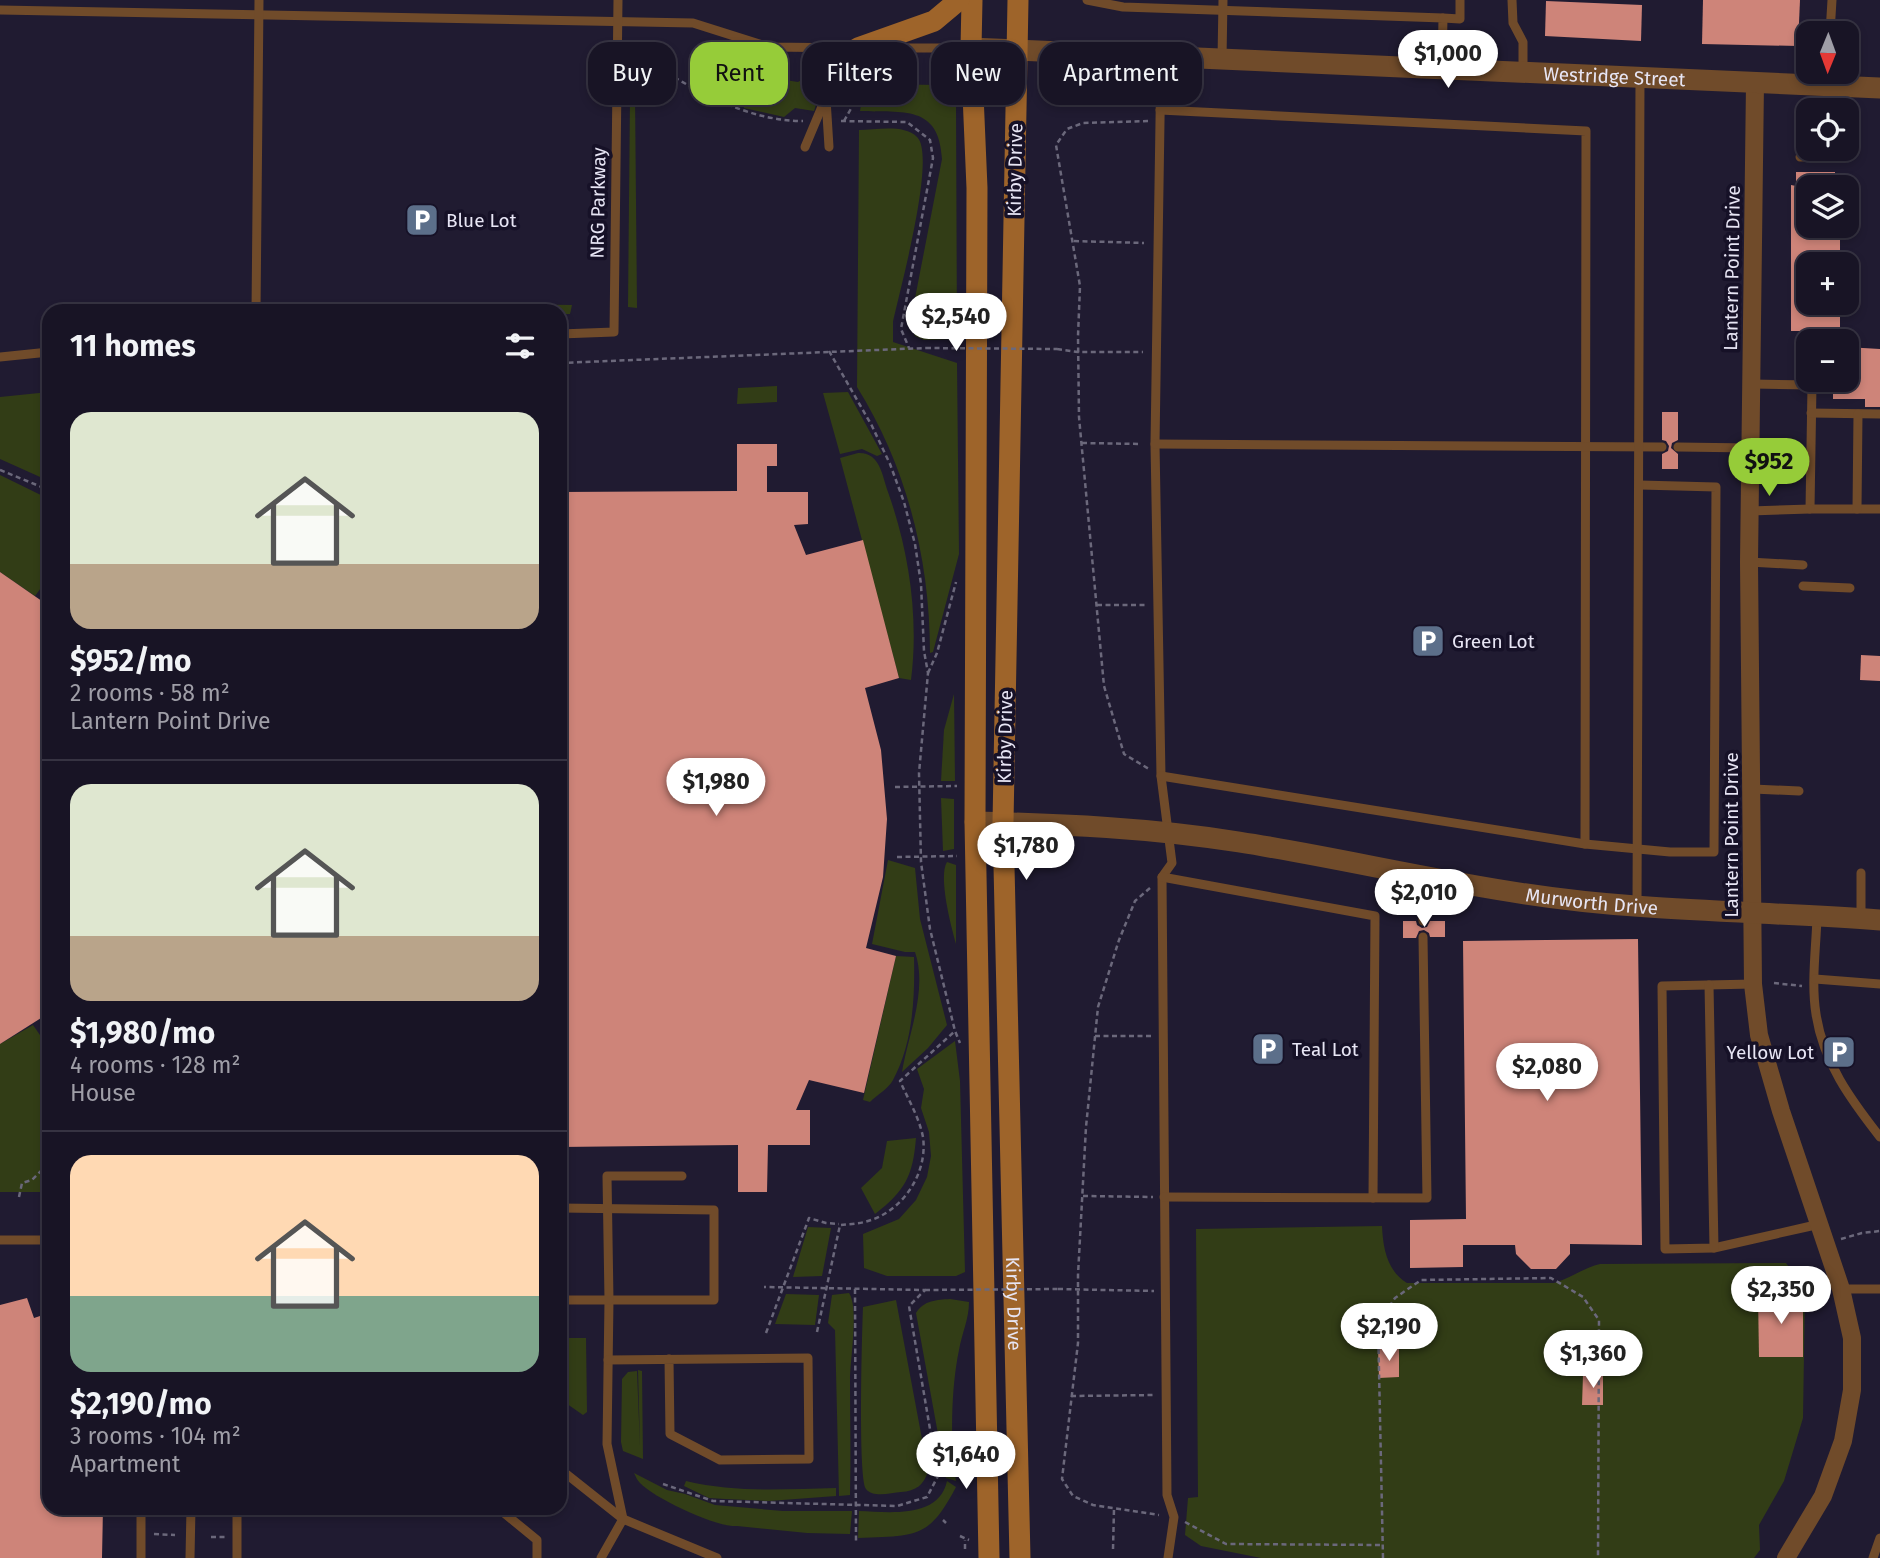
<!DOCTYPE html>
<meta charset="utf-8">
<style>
:root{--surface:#181425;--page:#211d2d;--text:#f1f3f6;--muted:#9f9ea7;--line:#363342;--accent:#96cc39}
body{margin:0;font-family:"Fira Sans",sans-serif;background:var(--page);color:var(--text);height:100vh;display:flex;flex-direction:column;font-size:26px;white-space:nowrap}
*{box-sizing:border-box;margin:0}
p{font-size:23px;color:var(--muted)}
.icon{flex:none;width:38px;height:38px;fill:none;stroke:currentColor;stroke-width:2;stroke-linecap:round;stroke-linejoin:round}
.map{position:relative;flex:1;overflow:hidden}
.sheet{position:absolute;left:42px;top:304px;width:525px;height:1211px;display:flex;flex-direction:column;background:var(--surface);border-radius:21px;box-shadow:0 4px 10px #0003,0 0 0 2px var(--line)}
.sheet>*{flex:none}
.top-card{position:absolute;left:588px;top:42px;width:665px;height:63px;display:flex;gap:14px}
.needle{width:46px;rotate:181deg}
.tools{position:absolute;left:1796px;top:21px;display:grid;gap:14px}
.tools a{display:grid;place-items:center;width:63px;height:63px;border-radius:14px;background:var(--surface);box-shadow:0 4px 10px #0003,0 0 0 2px var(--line);font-size:35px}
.price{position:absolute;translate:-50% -60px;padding:0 16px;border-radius:24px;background:#fff;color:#222;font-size:23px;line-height:46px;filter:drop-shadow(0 2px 4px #0008)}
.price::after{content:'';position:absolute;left:50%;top:42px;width:21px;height:16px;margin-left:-10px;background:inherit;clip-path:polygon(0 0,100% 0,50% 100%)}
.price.on{background:var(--accent);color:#111}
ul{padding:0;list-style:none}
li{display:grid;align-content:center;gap:14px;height:371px;padding:0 28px}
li+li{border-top:2px solid var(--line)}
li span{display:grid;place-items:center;height:217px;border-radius:21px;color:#555}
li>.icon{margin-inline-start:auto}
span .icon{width:126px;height:126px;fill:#fffc;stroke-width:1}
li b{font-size:30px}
h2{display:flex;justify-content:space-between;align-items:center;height:84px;padding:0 28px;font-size:30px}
.chip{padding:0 24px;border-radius:21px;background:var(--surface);box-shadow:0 4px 10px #0003,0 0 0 2px var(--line);font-size:24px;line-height:63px}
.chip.on{background:var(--accent);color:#111}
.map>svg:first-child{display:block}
.green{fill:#323d16}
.building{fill:#ce8479}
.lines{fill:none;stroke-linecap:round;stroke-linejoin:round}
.path{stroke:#6b687b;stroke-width:2.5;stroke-dasharray:5 3.5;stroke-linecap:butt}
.service{stroke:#704b2a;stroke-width:9}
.minor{stroke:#704b2a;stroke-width:18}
.tertiary{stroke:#704b2a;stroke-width:21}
.secondary{stroke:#9e642a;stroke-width:21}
.path-bridge{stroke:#6b687b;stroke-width:2.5;stroke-dasharray:5 3.5;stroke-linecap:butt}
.labels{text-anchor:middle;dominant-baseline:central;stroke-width:7;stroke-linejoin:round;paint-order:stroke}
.street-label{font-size:19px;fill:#e7e5f4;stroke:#161127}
.poi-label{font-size:19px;fill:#e7e5f4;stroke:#161127;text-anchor:start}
</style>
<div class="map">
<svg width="1880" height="1558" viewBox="0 0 1880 1558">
<rect width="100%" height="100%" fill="#201b31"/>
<!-- green -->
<g class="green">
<polygon points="811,74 824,80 814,111 795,108 784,117 744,108 744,78 766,77 798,82"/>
<path d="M 869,84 L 941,85 L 956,101 L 957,339 L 924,340 L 915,336 L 910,324 L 942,159 C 939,104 903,113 860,111 L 863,93 Z"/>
<polygon points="635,94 637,308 628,307 630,95"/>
<path d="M 859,130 C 876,130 904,124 917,137 C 937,156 899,293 893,322 L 893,342 L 957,363 L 959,554 L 933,652 L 930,653 C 930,560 907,467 857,387 Z"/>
<polygon points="376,302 572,305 570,314 560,314 560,312 377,312"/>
<polygon points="777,386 777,402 737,404 738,388"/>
<polygon points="49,392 49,481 0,459 0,397"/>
<polygon points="848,392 882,454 877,456 862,449 840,454 823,393"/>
<path d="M 858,453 C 880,452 882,475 888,492 C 909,551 919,617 911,680 L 899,678 L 840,458 Z"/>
<polygon points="0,475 49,499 49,577 35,596 0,572"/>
<polygon points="954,694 955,781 941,781 944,730"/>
<polygon points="941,798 954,799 954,849 943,851"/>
<path d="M 888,860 L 915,868 L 920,919 L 947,1025 L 928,1048 L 902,1072 C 908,1035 928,990 915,952 L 905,952 L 872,944 Z"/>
<path d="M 947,862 L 956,865 L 956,944 C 951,927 938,876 947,862 Z"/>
<path d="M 896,956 L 914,957 C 915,997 913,1043 893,1080 C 889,1088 877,1095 870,1102 L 863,1100 Z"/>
<polygon points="33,1025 49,1048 49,1192 0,1192 0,1044"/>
<polygon points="955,1041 960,1081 965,1272 956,1276 887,1276 864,1268 863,1234 899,1219 916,1200 927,1177 931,1156 929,1132 921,1108 924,1089 917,1069"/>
<path d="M 916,1138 C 913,1176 905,1191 875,1214 L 861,1188 L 882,1168 L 887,1141 Z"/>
<path d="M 1382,1226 C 1383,1248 1387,1271 1407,1283 L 1554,1283 C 1571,1278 1583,1268 1600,1264 L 1786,1263 L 1805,1288 L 1803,1418 L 1784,1481 L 1759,1525 L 1760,1550 L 1754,1558 L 1261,1558 L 1201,1546 L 1185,1535 L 1188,1498 L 1198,1497 L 1196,1229 Z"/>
<polygon points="808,1227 831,1228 822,1276 793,1277"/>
<path d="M 849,1293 C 859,1307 850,1361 850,1380 C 850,1418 851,1457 850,1495 L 839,1496 L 835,1330 L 828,1323 L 832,1295 Z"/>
<polygon points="786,1294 819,1295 815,1325 775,1324"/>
<path d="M 950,1299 L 969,1302 C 969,1319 962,1333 959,1350 C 951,1388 950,1443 956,1481 L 946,1478 L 916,1313 C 924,1300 937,1300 950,1299 Z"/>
<path d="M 896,1300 L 928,1471 C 924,1485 916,1491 901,1492 C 891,1493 873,1498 866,1489 C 858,1478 862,1331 863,1307 Z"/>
<polygon points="560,1338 586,1338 587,1412 583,1415 560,1399"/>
<polygon points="638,1370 642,1371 643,1459 623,1451 621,1442 622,1379 628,1372 637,1371 640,1447"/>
<path d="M 634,1473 L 667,1490 L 685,1494 L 715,1505 L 783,1511 L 852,1511 L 850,1534 L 807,1533 L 737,1526 C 717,1528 654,1498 640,1483 C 637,1480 636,1477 634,1473 Z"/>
<path d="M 686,1481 C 736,1493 785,1489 836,1488 L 836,1496 L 769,1501 L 725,1499 L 709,1498 L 684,1486 Z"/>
<path d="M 947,1481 L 956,1487 C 928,1541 914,1535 858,1538 L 859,1511 C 889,1512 939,1519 947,1481 Z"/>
</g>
<!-- building -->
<g class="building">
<polygon points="1703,0 1800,0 1798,46 1702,44"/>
<polygon points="1546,1 1642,5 1641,41 1545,36"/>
<polygon points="1796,172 1835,172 1835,187 1808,187 1808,226 1840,226 1840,264 1808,264 1808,303 1840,303 1840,331 1791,331 1791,185 1796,186"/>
<polygon points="1846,347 1880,349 1880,407 1865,407 1865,399 1833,399 1833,380 1846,380"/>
<polygon points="1662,412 1678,412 1678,440 1672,443 1671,448 1678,454 1678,469 1662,469 1662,454 1668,451 1669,446 1666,441 1662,440"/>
<polygon points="737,444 777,444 777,466 767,466 767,492 808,492 808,524 794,525 806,555 863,540 899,678 865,688 881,750 887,819 883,877 866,948 896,956 864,1093 809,1080 796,1110 810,1110 810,1145 768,1145 767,1192 738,1192 738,1145 560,1147 560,492 737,491"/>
<polygon points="0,572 49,606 49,1013 0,1044"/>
<polygon points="1861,655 1880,656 1880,681 1860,680"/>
<polygon points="1403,921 1416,921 1417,925 1422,928 1427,927 1430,921 1445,921 1445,937 1430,937 1429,933 1424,930 1419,931 1416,938 1403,938"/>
<polygon points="1638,939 1642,1245 1570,1244 1570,1254 1556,1269 1531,1269 1516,1254 1515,1245 1463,1245 1463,1267 1410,1268 1410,1220 1466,1219 1463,941"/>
<polygon points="1803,1295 1803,1357 1759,1357 1758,1296"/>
<polygon points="27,1298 34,1318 49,1313 49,1508 103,1508 102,1558 0,1558 0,1305"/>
<polygon points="1378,1348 1399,1348 1399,1377 1379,1378"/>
<polygon points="1583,1375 1603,1375 1603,1405 1582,1405"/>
</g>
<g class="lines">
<!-- path -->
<g class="path">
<path d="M 630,52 C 684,82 739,121 803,121"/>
<polyline points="841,121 907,122 930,140 933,158 901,329 909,348"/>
<polyline points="844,121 866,82"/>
<polyline points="1148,121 1083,123 1067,129 1056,145 1080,286 1078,336 1079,417 1104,686 1124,754 1149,769"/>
<polyline points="1074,241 1144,243"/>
<polyline points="1057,349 1078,352 1143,352"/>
<polyline points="829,351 872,426 890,464 904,502 915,544 921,584 924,651 928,673 919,773 921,862 930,929 955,1031 960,1043"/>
<polyline points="560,363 926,348"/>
<polyline points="1082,443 1141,444"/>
<polyline points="0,470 49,490"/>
<polyline points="1097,605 1146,605"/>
<polyline points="928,673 937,653 956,582"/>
<polyline points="895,787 957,786"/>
<polyline points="1025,855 1030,855"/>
<polyline points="897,857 957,856"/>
<polyline points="1150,888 1135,901 1119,940 1098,1007 1086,1127 1078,1275 1078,1343 1062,1479 1073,1496 1093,1505 1159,1515"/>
<polyline points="1774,983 1802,986"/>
<polyline points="1095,1036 1151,1036"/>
<polyline points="1083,1196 1153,1197"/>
<polyline points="19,1197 22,1183 32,1180 49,1163"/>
<polyline points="1841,1239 1862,1233 1880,1231"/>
<polyline points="855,1289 856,1541"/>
<polyline points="1058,1289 1154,1291"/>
<path d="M 817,1332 L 840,1225 C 849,1224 859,1224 868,1221 C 903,1211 928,1173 923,1137 C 919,1117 908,1099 900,1081 L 955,1031"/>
<polyline points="766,1333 809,1218 826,1223 839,1224"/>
<polyline points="1071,1396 1155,1395"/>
<polyline points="663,1484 713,1501 897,1506 927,1497 938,1476 909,1306 925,1290 764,1287"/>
<polyline points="943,1520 946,1523"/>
<polyline points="1185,1522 1226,1544 1383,1545"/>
<polyline points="154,1534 175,1535"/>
<polyline points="960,1536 969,1540"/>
<polyline points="211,1537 225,1537"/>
<polyline points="965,1549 965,1540"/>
<polyline points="1113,1549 1114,1509"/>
<polyline points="1383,1558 1378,1323 1395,1298 1421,1280 1551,1278 1583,1297 1599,1320 1598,1558"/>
</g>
<!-- service -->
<g class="service">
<polyline points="1087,0 1123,7 1443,18 1442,67"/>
<polyline points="1512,0 1513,23 1523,42 1523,73"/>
<polyline points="0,10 693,23 769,47 859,48"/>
<polyline points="1443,18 1460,19 1460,0"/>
<polyline points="1830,33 1832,0"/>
<polyline points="880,48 971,48"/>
<polyline points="1161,57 1155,444 1161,776 1172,863 1162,877 1167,1495 1174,1517 1168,1558"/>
<polyline points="1222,59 1223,0"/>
<polyline points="1846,88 1846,110"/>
<polyline points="826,99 829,147"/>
<polyline points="1160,110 1586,131 1585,844"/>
<polyline points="805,147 847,47"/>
<polyline points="1800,157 1846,156 1846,149"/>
<polyline points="256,312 259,0"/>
<polyline points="560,334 614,332 618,0"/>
<polyline points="0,357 49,352"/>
<polyline points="1752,384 1812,385 1810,509 1880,509"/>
<polyline points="1811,413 1880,414"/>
<polyline points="1155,444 1662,447"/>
<polyline points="1678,447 1751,448"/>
<polyline points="1857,509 1858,414"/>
<polyline points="1750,511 1810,509"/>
<polyline points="1749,562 1803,565"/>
<polyline points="1803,586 1850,588"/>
<polyline points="1161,776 1585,844 1670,852 1714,852 1716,487 1640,485"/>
<polyline points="1753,789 1799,791"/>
<polyline points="1162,877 1375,916 1373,1198"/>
<polyline points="1422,878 1423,921"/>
<polyline points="1637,905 1640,78"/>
<path d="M 1817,917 C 1816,949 1811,983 1816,1014 C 1823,1062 1851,1100 1880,1137"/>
<polyline points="1861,918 1861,873"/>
<polyline points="1815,979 1880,984"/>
<polyline points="1753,984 1662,986 1665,1249 1714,1248 1820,1224"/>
<polyline points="1709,985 1714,1248"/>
<polyline points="1164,1197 1427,1198 1423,937"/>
<polyline points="560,1208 714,1210 714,1300 609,1300 607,1444 623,1519 601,1558"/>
<polyline points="0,1240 49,1240"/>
<polyline points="1841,1289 1880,1289"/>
<polyline points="560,1300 609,1300 607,1176 682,1176"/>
<polyline points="608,1360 808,1358 809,1459 720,1460 670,1434 669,1359"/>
<polyline points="560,1469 623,1519 717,1558"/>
<polyline points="498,1508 537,1540 537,1558"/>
<polyline points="141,1558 141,1508"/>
<polyline points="190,1558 191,1508"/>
<polyline points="237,1558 237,1508"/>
<polyline points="1873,1558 1880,1538"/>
</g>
<!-- minor -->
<polyline class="minor" points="1755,83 1749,562 1753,984 1759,1035 1781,1111 1841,1289 1852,1338 1852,1390 1843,1441 1823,1496 1786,1558"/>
<!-- tertiary -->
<g class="tertiary">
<path id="s1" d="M 971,48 L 1880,88"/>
<path id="s2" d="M 975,822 C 1063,824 1151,828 1239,842 C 1335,857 1430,880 1526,894 C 1643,912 1762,911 1880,920"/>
</g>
<!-- secondary -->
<g class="secondary">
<polyline points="972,0 971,48 977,188 975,822 989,1558"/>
<path id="s3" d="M 1018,0 L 1003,823 L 1020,1558"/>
<polyline points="858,48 934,21 959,0"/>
</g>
<!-- path-bridge -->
<g class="path-bridge">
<polyline points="926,348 1057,349"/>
<polyline points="925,1290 1058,1289"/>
</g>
</g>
<!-- icons -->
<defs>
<symbol id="parking-square" viewBox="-11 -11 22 22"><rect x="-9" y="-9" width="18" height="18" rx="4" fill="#5c6f8a" stroke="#161127"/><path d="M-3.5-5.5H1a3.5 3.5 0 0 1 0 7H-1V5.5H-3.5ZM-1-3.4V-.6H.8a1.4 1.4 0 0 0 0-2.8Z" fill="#fff"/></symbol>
</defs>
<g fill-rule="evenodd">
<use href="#parking-square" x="403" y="201" width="38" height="38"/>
<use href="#parking-square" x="1409" y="622" width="38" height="38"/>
<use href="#parking-square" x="1249" y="1030" width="38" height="38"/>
<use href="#parking-square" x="1820" y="1033" width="38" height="38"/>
</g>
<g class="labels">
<!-- street labels -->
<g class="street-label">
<text stroke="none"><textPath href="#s1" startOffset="644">Westridge Street</textPath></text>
<text transform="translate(1015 170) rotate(-89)">Kirby Drive</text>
<text transform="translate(598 203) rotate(-89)">NRG Parkway</text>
<text transform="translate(1732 268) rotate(-89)">Lantern Point Drive</text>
<text transform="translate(1005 737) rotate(-89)">Kirby Drive</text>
<text transform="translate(1731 835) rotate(-90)">Lantern Point Drive</text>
<text stroke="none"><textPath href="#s2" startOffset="623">Murworth Drive</textPath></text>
<text stroke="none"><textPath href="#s3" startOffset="1304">Kirby Drive</textPath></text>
</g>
<!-- poi labels -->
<g class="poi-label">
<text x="446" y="220">Blue Lot</text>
<text x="1452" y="641">Green Lot</text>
<text x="1292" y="1049">Teal Lot</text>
<text x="1814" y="1052" text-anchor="end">Yellow Lot</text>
</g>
</g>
</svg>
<div class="tools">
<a><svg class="needle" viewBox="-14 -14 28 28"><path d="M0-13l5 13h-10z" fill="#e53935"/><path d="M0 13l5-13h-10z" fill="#9f9ea7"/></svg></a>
<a><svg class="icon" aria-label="locate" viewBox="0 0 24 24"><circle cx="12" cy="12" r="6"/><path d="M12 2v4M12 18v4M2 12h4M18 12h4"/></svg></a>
<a><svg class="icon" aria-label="layers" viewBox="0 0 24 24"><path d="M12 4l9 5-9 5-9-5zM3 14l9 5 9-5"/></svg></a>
<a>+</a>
<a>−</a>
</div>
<b class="price" style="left:1448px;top:90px">$1,000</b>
<b class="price" style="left:956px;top:353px">$2,540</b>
<b class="price on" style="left:1769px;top:498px">$952</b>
<b class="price" style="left:716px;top:818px">$1,980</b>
<b class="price" style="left:1026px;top:882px">$1,780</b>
<b class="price" style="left:1424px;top:929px">$2,010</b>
<b class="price" style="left:1547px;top:1103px">$2,080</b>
<b class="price" style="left:1781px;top:1326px">$2,350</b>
<b class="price" style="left:1389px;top:1363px">$2,190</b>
<b class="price" style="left:1593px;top:1390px">$1,360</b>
<b class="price" style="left:966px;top:1491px">$1,640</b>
<div class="top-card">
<a class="chip">Buy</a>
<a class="chip on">Rent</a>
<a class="chip">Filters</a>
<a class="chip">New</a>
<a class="chip">Apartment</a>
</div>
<section class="sheet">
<h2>11 homes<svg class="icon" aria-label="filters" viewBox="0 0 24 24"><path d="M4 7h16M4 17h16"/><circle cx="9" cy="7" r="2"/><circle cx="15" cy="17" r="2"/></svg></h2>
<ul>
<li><span style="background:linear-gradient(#dfe7d0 70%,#b9a48a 0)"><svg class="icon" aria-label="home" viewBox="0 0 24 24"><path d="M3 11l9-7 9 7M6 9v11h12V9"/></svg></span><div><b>$952/mo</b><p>2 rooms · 58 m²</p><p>Lantern Point Drive</p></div></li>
<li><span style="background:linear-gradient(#dfe7d0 70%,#b9a48a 0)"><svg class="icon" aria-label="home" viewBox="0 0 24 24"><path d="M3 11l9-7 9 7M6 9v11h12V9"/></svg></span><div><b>$1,980/mo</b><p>4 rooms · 128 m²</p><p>House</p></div></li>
<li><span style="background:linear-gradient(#ffd9b3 65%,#7fa58c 0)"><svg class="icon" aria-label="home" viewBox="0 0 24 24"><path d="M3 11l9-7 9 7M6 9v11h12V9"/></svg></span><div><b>$2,190/mo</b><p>3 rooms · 104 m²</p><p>Apartment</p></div></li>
</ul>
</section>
</div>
